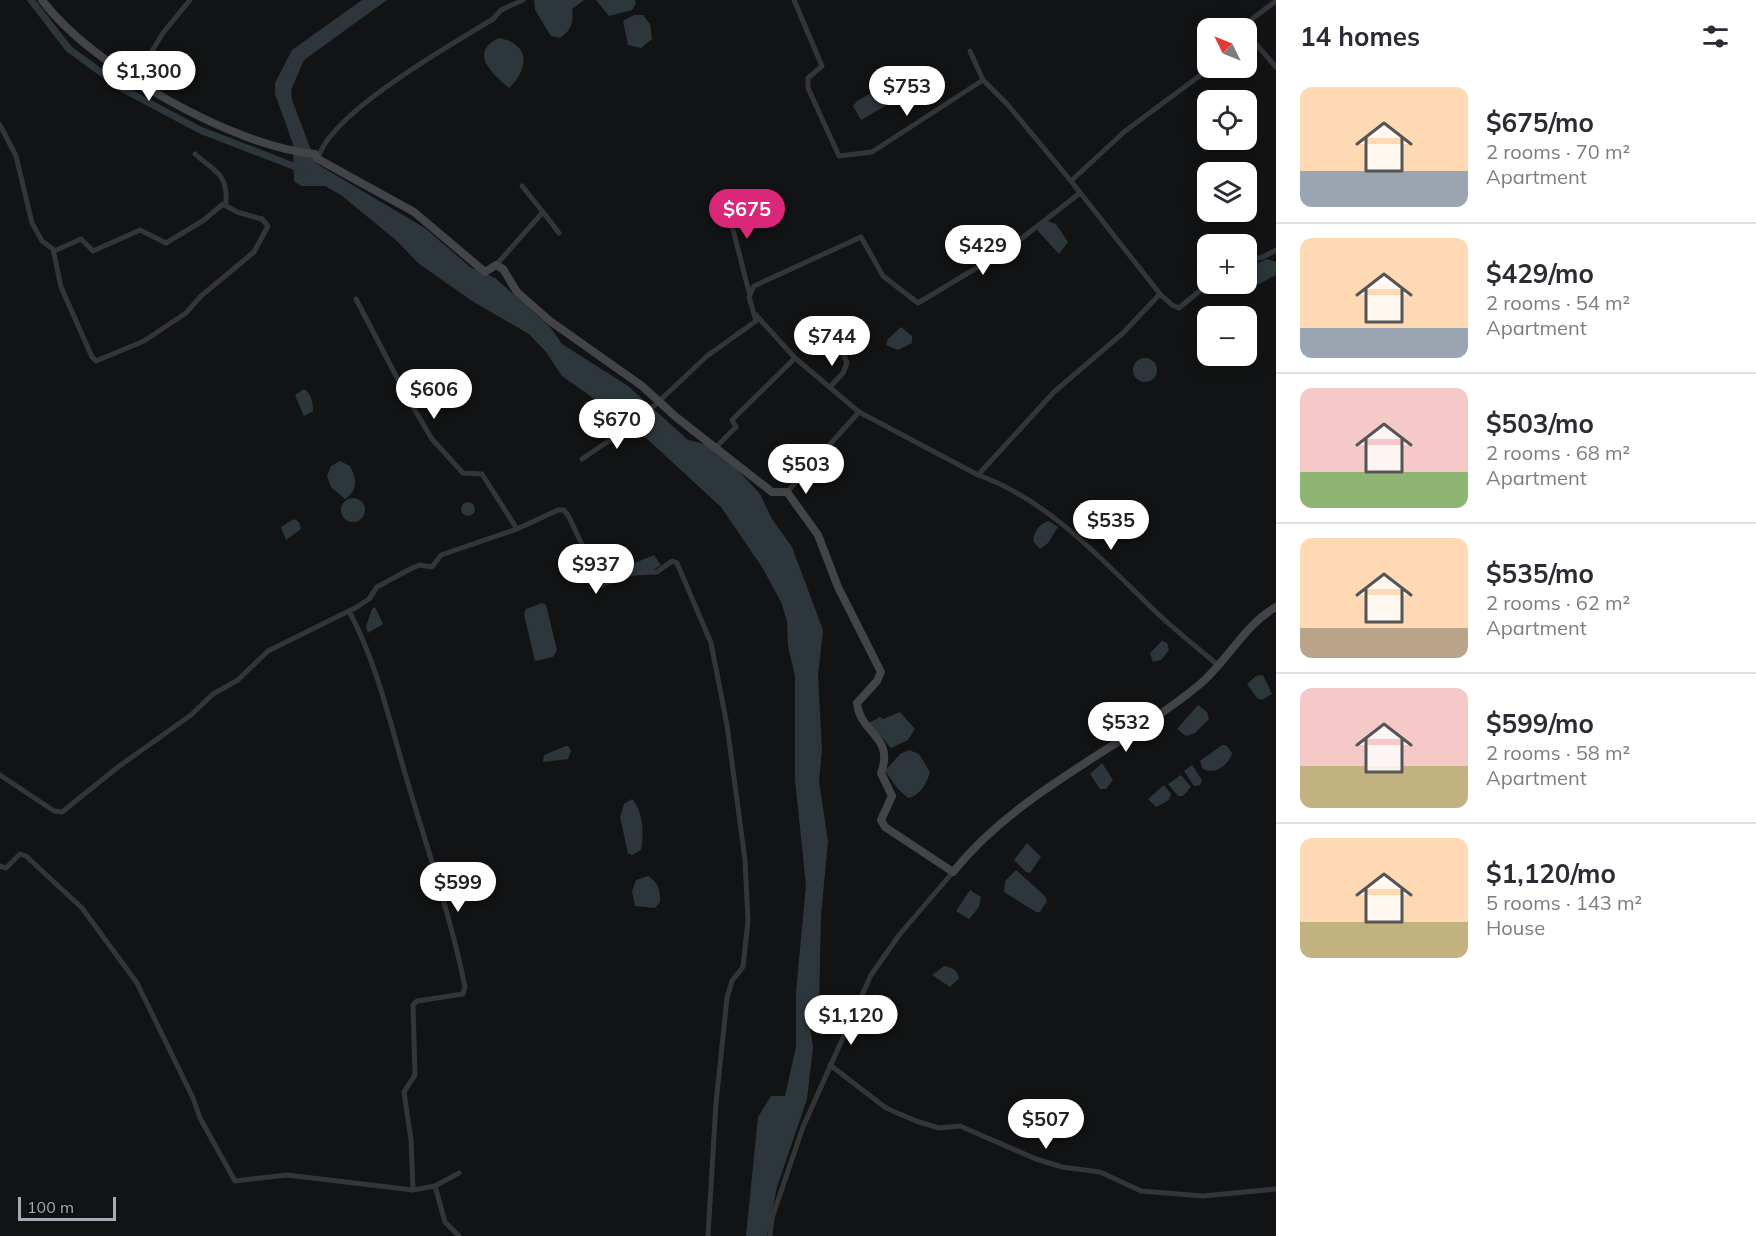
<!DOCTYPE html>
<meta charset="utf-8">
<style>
:root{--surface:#fff;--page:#f2f2f3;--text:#2b2b33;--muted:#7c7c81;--line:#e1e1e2;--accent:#db2777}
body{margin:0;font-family:Mulish,sans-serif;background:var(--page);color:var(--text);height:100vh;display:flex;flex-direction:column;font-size:22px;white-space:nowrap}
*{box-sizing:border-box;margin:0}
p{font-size:20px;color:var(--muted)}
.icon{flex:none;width:33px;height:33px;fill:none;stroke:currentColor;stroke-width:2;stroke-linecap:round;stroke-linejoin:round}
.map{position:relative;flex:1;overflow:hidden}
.sheet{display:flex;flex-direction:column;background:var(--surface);width:480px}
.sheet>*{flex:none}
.needle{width:39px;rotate:313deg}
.tools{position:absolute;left:1197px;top:18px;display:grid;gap:12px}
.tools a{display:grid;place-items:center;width:60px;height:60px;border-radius:12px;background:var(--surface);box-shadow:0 3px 15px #0003;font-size:30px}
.scale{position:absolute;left:18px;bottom:15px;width:98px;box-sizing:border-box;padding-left:6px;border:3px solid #a5acb3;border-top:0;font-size:16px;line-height:21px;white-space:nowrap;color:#a5acb3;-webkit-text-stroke:4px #0d0e0f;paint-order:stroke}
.price{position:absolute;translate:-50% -51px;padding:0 14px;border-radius:21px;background:#fff;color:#222;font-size:20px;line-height:39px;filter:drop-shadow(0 2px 3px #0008)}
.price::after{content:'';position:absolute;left:50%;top:36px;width:18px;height:14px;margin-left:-9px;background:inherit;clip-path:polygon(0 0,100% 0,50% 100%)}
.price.active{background:var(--accent);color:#fff}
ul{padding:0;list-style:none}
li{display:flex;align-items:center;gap:18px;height:150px;padding:0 24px}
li+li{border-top:2px solid var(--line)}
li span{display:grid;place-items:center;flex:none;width:168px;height:120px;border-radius:12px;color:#555}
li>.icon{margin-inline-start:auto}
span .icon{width:72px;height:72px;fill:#fffc;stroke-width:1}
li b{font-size:26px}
h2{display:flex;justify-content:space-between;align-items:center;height:72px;padding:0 24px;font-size:26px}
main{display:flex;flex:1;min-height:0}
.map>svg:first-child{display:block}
.water{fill:#2d373b}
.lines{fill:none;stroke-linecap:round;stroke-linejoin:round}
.canal{stroke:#2d373b;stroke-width:7}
.street{stroke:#343538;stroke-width:5}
.secondary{stroke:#424448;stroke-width:8}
</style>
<main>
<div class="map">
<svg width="1276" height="1236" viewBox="0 0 1276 1236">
<rect width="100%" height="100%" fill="#121314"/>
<!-- water -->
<g class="water">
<polygon points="362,0 387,0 304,60 291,90 292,100 316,163 322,167 425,228 470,267 495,278 550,327 562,344 628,386 688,440 705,444 738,470 760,494 772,519 792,547 823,630 818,676 822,750 819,781 828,841 821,916 819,1006 810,1027 813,1047 807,1099 777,1187 767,1236 746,1236 758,1117 771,1096 785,1096 796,1047 796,992 806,885 795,780 795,676 788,646 787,621 781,602 762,567 721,507 645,437 645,423 622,401 596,400 562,376 546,352 529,334 472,301 418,263 397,241 341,195 325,186 301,186 294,181 293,144 275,94 275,83 292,50"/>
<path d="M 534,0 L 584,0 L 572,9 C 574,22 571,31 560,38 L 551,36 L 535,10 Z"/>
<polygon points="596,0 635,0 636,3 632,10 609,16"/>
<polygon points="634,15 643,15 650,24 652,39 641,48 628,45 623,21"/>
<path d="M 499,38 C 531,44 529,69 509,88 C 492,74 468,52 499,38 Z"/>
<polygon points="875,91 885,106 861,120 853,106 857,101"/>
<polygon points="1048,221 1056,224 1068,242 1059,254 1037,230 1038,225"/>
<polygon points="1267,259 1276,262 1276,275 1259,284 1254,283 1247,268"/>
<polygon points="901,327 912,336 912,343 898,350 886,345 888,339"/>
<circle cx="1145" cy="370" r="12"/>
<path d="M 304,389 C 311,393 313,403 313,411 L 304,416 L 295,395 Z"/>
<path d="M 340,461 L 350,466 C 357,480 358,490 345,499 L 331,487 L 327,476 L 331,466 Z"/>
<circle cx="353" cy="510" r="12"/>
<circle cx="468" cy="509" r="7"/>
<polygon points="294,519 299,522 301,529 286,540 281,527"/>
<path d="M 1049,521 L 1058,527 L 1048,543 L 1040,549 L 1033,541 C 1034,531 1040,523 1049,521 Z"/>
<polygon points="654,555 661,565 652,571 603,582 597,569 622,558 630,565"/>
<polygon points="542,603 546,605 557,650 553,657 535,661 524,614 526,609"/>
<polygon points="375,607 383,624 368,633 366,626 372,609"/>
<polygon points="1162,641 1167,643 1169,650 1161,660 1153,662 1150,653"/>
<polygon points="1263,675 1272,694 1262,700 1257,698 1247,684 1256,676"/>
<polygon points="1198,705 1207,712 1209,719 1195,733 1186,736 1177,729"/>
<polygon points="900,712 915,729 908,740 891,748 869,723 880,717 883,719"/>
<path d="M 1222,745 L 1226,745 L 1232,753 C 1229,765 1215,775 1203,769 L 1200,761 Z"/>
<polygon points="566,746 568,746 571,751 568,759 543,762 544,755"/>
<path d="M 909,750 L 919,754 L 930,772 C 927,783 920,796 908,798 L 898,789 L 885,771 L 900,754 Z"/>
<polygon points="1102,763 1113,780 1106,789 1100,789 1090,774"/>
<polygon points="1192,765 1202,780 1200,785 1194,786 1184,771"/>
<polygon points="1181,775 1191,787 1183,796 1178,796 1168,784"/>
<polygon points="1164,785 1171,794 1169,800 1156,807 1148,799"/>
<path d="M 632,799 C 643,810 644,834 641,850 L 632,855 L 628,853 L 620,817 L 624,804 Z"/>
<polygon points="1027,843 1041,857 1030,873 1026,872 1014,860"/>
<polygon points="1016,870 1045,896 1047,901 1040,912 1036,912 1004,892 1005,881"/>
<path d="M 648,876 C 659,883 660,890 660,902 L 655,908 L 635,906 L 632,891 L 636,880 Z"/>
<polygon points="970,890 981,897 979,907 969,919 956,911"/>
<path d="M 944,966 C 952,967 957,970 959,978 L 950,987 L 932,975 Z"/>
</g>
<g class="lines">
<!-- canal -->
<polyline class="canal" points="31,0 69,49 125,90 200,130 301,169"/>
<!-- street -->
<g class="street">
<polyline points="794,0 822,66 808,78 808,88 839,156 872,152 983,80 1008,105 1071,181"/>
<polyline points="1246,28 1252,19 1276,1"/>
<polyline points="1247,39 1255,43 1276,67"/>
<polyline points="970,51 983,80"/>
<polyline points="135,79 163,33 190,0"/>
<polyline points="0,125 16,156 32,223 42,241 53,249 61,287 92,357 96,361 144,341 186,313 201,296 254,252 268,226 262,219 237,212 223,204 204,220 166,243 140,230 93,251 81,239 54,251"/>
<path d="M 195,154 C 215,172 228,173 226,203"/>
<path d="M 318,159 C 328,114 452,44 493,19 L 501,10 L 523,0"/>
<polyline points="522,186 543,212"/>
<polyline points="722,196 729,214 749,292"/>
<polyline points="1246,260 1263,257 1276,250"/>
<polyline points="496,265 543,212 559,233"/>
<polyline points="1160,294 1172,305 1179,308 1208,284"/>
<polyline points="356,299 407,397 432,439 463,473 482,474 517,529"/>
<polyline points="756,315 795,358"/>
<polyline points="830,387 843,373 847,363 840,346"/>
<polyline points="716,447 736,427 732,420 795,358 859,412"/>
<polyline points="582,459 638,421 707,356 756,321 749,297 754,286 861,237 883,276 918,303 1008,249 1080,193"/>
<path d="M 978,475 C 1049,500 1103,561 1156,612 C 1176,631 1198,648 1219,666"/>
<polyline points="787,492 859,412 978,475 1054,392 1123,333 1160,294 1071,181 1124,132 1210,68"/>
<path d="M 349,611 C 377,663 390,723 407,780 C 427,848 451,917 465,987 L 463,994 L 417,1001 L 413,1005 L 415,1075 L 404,1092 L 411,1140 L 413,1190"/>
<polyline points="0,775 54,811 62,812 118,767 191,715 213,694 238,680 268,651 357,607 369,599 377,587 412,568 420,565 432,567 441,555 517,529 558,510 564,510 569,517 601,585 634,573 657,572 672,561 677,563 711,643 727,725 745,860 748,921 743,967 732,981 727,998 716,1103 708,1236"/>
<polyline points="0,866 6,868 20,854 26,856 82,908 137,983 193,1098 200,1118 235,1181 287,1175 413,1190 435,1186 445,1222 459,1236"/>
<polyline points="830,1065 886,1108 916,1121 939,1128 960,1126 1036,1159 1062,1167 1100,1172 1141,1191 1203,1196 1276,1189"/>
<polyline points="435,1186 459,1173"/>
<polyline points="770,1236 772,1218 803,1127 871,975 900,934 953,872"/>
</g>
<!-- secondary -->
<path class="secondary" d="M 42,0 C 91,66 234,147 315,154 L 318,159 L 414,212 L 485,272 L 496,265 L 503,269 L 517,292 L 550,321 L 642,386 L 676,417 L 772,492 L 787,492 L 818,535 L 838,587 L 881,672 L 877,681 L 857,703 C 860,734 895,736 881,773 L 892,796 L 881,820 L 885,827 L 953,872 C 1018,791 1119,750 1199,685 C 1227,662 1245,624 1276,607"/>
</g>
</svg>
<div class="tools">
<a><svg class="needle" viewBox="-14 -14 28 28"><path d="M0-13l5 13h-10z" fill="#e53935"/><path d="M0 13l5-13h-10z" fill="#7c7c81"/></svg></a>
<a><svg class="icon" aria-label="locate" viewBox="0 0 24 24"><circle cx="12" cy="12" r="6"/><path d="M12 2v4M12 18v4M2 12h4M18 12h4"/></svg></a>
<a><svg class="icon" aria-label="layers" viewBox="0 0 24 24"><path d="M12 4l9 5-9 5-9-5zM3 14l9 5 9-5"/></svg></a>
<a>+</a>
<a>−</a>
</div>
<div class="scale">100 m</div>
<b class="price" style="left:149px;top:102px">$1,300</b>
<b class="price" style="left:907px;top:117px">$753</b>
<b class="price active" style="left:747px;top:240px">$675</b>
<b class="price" style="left:983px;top:276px">$429</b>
<b class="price" style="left:832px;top:367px">$744</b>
<b class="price" style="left:434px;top:420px">$606</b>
<b class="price" style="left:617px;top:450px">$670</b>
<b class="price" style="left:806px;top:495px">$503</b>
<b class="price" style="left:1111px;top:551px">$535</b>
<b class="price" style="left:596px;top:595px">$937</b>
<b class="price" style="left:1126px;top:753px">$532</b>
<b class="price" style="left:458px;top:913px">$599</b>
<b class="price" style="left:851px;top:1046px">$1,120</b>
<b class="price" style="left:1046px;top:1150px">$507</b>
</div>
<section class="sheet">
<h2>14 homes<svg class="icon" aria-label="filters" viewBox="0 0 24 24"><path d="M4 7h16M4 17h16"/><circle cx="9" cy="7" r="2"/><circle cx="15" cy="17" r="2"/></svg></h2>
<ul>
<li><span style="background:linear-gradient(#ffd9b3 70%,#9aa5b1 0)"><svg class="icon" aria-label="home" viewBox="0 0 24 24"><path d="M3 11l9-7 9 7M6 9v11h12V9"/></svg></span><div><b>$675/mo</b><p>2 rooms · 70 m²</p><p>Apartment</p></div></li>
<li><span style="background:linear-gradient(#ffd9b3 75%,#9aa5b1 0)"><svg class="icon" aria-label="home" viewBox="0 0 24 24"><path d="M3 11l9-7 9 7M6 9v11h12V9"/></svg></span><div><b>$429/mo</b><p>2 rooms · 54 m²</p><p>Apartment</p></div></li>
<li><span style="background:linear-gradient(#f6c9c9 70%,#8fb573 0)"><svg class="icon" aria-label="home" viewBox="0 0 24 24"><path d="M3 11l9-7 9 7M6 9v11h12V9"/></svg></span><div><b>$503/mo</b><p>2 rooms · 68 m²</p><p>Apartment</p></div></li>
<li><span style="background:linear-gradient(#ffd9b3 75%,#b9a48a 0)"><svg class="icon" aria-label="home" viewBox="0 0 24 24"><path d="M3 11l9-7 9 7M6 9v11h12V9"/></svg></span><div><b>$535/mo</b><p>2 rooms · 62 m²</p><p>Apartment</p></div></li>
<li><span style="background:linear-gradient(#f6c9c9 65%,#c2b280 0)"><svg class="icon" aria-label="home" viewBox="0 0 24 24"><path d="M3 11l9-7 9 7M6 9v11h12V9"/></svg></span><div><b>$599/mo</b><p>2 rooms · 58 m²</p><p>Apartment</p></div></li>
<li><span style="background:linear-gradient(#ffd9b3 70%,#c2b280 0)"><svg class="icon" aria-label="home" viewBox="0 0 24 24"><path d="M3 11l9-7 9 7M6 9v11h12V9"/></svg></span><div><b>$1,120/mo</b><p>5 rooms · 143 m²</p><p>House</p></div></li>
</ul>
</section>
</main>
